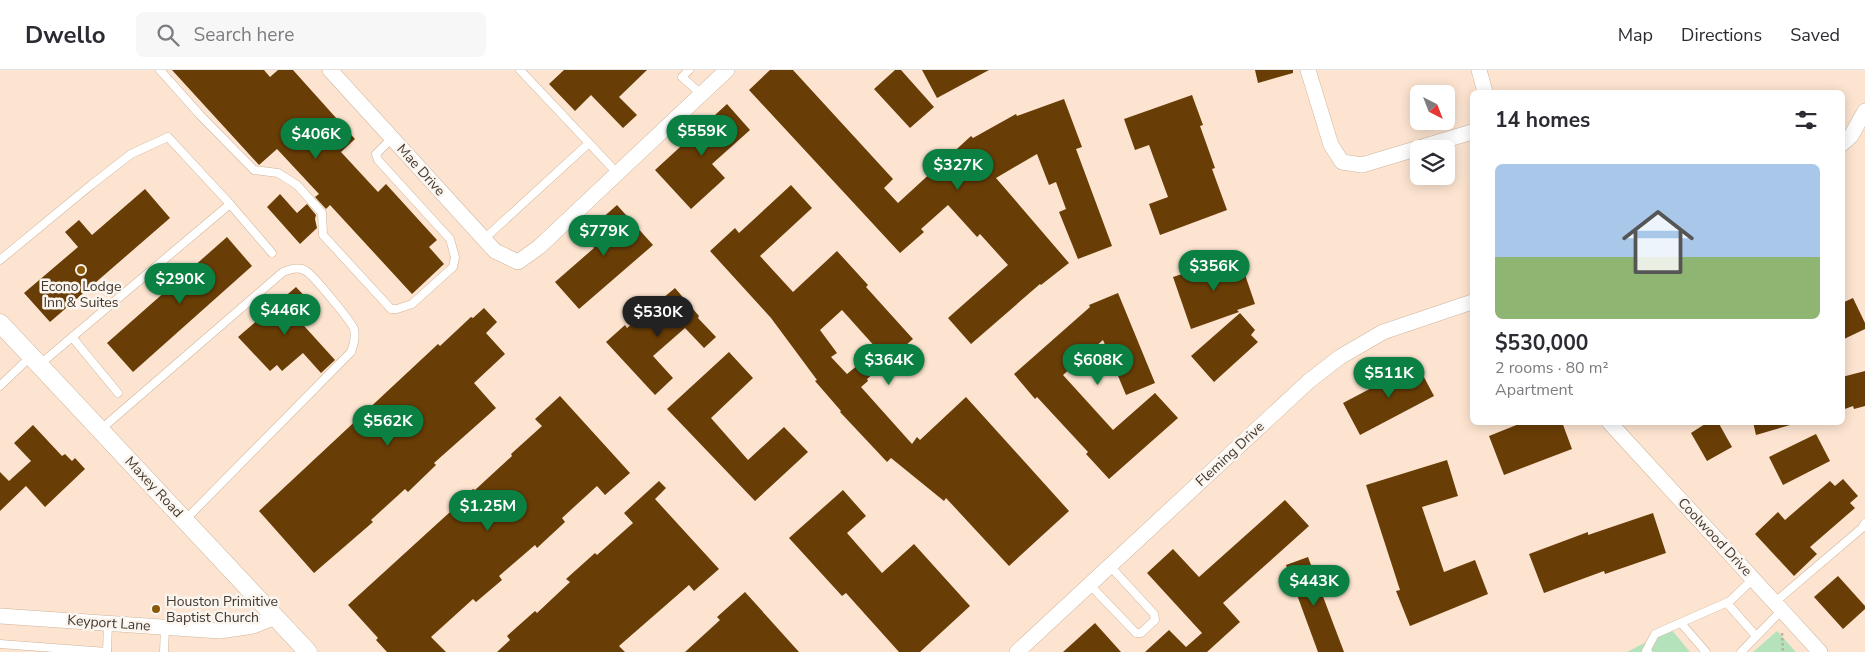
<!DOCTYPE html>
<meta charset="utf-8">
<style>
:root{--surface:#fff;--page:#f7f7f7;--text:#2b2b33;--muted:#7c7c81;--line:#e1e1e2;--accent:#0b8043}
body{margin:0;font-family:"Nunito Sans",sans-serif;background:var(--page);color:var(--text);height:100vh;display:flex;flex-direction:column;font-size:19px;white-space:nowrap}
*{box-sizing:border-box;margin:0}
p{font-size:16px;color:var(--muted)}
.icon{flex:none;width:28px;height:28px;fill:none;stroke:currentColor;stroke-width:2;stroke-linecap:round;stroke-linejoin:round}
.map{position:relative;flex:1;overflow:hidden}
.panel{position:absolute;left:1470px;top:20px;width:375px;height:335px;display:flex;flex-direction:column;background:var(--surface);border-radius:8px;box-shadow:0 2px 12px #0003}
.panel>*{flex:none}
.needle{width:32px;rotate:138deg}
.fabs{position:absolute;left:1410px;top:15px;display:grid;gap:10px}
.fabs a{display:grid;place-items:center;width:45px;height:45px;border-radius:8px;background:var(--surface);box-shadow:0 2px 12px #0003;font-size:25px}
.price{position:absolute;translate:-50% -42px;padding:0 11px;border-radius:18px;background:var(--accent);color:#fff;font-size:16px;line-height:32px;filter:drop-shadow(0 1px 2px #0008)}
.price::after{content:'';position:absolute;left:50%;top:30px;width:15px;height:11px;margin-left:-8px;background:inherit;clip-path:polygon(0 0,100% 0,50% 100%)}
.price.current{background:#222;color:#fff}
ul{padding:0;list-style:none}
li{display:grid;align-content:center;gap:10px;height:265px;padding:0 25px}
li span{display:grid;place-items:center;height:155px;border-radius:8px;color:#555}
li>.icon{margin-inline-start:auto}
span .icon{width:90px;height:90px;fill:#fffc;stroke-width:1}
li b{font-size:21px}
h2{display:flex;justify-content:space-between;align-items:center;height:60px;padding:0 25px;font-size:21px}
header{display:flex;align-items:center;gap:30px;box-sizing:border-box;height:70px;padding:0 25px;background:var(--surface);border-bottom:1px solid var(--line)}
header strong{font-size:24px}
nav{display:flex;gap:28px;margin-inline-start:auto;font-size:18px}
.search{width:350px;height:45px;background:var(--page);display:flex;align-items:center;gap:12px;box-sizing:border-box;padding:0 18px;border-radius:8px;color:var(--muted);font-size:19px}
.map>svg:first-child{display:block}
.green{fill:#b4e3bb}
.building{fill:#693d06;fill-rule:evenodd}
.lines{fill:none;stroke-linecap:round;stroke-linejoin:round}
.service-casing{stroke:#d0b49b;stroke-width:9}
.minor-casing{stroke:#d0b49b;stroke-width:16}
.tertiary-casing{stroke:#d0b49b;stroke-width:19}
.path{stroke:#c0ac9b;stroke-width:2.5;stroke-dasharray:2.5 2.5;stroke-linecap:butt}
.service{stroke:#fff;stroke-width:8}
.minor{stroke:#fff;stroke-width:15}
.tertiary{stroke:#fff;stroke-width:18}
.poi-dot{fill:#8d5708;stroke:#fbf5f0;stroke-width:2}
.labels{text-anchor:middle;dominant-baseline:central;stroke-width:5;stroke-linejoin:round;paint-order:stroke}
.street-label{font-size:14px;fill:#43382d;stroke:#fbf5f0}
.poi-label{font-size:14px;fill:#43382d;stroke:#fbf5f0}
</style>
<header>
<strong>Dwello</strong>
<div class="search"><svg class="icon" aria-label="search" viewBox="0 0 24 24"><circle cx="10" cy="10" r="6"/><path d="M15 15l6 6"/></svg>Search here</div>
<nav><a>Map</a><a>Directions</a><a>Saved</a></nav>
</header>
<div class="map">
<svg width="1865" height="582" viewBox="0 0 1865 582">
<rect width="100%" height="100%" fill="#fce4d0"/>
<!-- green -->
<g class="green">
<polygon points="1671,559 1690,582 1627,582"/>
<polygon points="1777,561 1796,582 1753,582"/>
</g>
<!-- building -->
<g class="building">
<polygon points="172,0 264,0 270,7 278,0 293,0 355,69 341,82 378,122 386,114 437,170 429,177 444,194 412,224 330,135 326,139 315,127 319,124 277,79 259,95"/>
<polygon points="564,0 647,0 619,27 637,45 623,58 591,25 575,41 549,14"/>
<polygon points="770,0 793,0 893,109 884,118 898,133 971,66 973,68 1016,44 1017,46 1064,29 1082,77 1076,79 1112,176 1078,189 1059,142 1066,139 1056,112 1049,115 1037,84 996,108 1069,193 1041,215 1040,214 971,274 948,248 1008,195 980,164 977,167 948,135 921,159 924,162 900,183 749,20"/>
<polygon points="895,0 901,0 934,37 910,58 874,19"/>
<polygon points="922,0 989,0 937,28"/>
<polygon points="1255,0 1293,0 1293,3 1258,13"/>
<polygon points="1192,25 1203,55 1200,56 1215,98 1212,99 1227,140 1160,165 1149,134 1168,127 1149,75 1135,80 1124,49"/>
<polygon points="727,34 750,60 712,94 725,108 691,139 655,100"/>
<path d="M 791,115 L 812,138 L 760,186 L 793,222 L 837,181 L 868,215 L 866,217 L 913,269 L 867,309 L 868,311 L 861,317 L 912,374 L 917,367 L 920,370 L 966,327 L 1069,441 L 1009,496 L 946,428 L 944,431 L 891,388 L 887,392 L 840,342 L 841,341 L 815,311 L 817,310 L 771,248 L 710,181 L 735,158 L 739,163 ZM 842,240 L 877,279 L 847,304 L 831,287 L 837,283 L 820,260 Z"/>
<polygon points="145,119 170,148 50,252 24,223 78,177 65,162 79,150 92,165"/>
<polygon points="280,124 297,143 307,134 316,145 315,149 317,158 300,174 267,137"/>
<polygon points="617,135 653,175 579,239 555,212 594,178 583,165"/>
<polygon points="227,167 252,196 133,302 107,273"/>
<polygon points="1239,187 1255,234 1237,240 1239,242 1191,259 1173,207 1203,197 1204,199"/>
<polygon points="296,217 311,233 296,247 335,290 321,303 303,283 282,301 277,295 270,301 238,267"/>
<polygon points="675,218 699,246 698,248 716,267 704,278 685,258 653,286 673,308 655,325 606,272 625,255 627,258"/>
<polygon points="1118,223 1155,313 1126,325 1103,270 1063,305 1113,360 1155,323 1178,348 1109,409 1086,384 1088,382 1037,327 1035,329 1014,304 1090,237 1089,235"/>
<polygon points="1853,228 1865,253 1865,259 1842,270 1842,233"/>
<polygon points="484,238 497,252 486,263 505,284 474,313 496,338 434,393 436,395 408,422 405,419 371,450 373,452 314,503 259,441 438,274 440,276 471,247 473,248"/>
<polygon points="1240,243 1255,260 1251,265 1258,272 1214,312 1191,286"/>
<polygon points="729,282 753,308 711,348 748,390 784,357 808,382 755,431 667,339"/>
<polygon points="1417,294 1434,326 1360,365 1343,333"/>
<polygon points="1865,301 1865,336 1854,339 1853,336 1842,340 1842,307"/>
<polygon points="560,326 630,403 605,425 597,416 562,448 565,452 537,478 535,475 499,506 502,510 476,532 473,529 431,567 446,582 387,582 376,570 378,568 348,535 450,442 449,441 473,419 475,420 512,386 511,384 542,356 535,349"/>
<polygon points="1524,352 1562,352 1572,379 1504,405 1489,366"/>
<polygon points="1708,352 1718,352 1732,377 1707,391 1691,363"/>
<polygon points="1753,352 1789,352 1790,355 1756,365"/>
<polygon points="33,355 62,386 65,384 72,391 75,388 85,399 45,437 26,416 0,441 0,402 9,411 31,391 14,373"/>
<polygon points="1816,364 1830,391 1783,415 1769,387"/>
<polygon points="1447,390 1458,426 1422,437 1444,502 1475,490 1488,524 1410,556 1396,521 1400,520 1366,415"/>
<polygon points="1843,409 1858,426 1850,433 1855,438 1810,477 1817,484 1794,506 1755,464 1778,442 1785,450 1830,411 1835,416"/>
<polygon points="659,411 666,418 655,429 719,499 694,521 689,515 619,576 625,582 497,582 510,570 507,566 535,541 537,543 570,512 566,509 595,483 597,485 633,453 624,443"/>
<polygon points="843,420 866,446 847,463 882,503 914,474 970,536 920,582 899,582 846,523 842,526 789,468"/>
<polygon points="1285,430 1309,456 1223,533 1240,552 1207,582 1145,582 1169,560 1186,577 1202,563 1147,503 1173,479 1199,507"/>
<polygon points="1653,443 1666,483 1605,504 1604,501 1544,523 1529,484 1588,462 1588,465"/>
<polygon points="1308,487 1344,582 1318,582 1286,495"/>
<polygon points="1838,506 1865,536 1865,539 1843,559 1814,527"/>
<polygon points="745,522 799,582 685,582 720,550 717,547"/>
<polygon points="1095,553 1121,582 1063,582"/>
</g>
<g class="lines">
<defs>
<g id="service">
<polyline points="160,0 200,45 254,100 278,103 297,115 322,143 323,165 391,239 397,239 412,234 453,197 455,187 450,169 378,90 376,84 392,68"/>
<polyline points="520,0 589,73"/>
<polyline points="689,0 682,7 701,24"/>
<polyline points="484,169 589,73 617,103"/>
<polyline points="0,190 91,115 131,84 168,67 230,134"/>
<polyline points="72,267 118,323"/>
<polyline points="39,295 230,134 272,183"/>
<polyline points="0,316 31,286"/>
<path d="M 100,360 L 283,202 C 290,199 299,196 306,201 C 313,205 351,251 354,259 C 356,267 354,274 351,282 L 185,450"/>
<polyline points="1089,514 1136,563 1141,563 1155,550 1154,544 1109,495"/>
<polyline points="1775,532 1862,458 1865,453"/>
<polyline points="1727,533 1756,566"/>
<polyline points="1681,553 1706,582"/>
<polyline points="0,574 107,582"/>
<polyline points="107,582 108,553"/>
<polyline points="164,582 165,557"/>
<polyline points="1648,582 1646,581 1655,564 1730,531 1753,509"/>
<polyline points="1741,582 1782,540"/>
</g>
<g id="minor">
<polyline points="330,0 495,181 518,192 539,177 727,0"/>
<polyline points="1308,0 1331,75 1342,92 1362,95 1472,62"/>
<polyline points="1479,0 1485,22"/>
<polyline points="1842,74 1851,66 1865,41"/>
<polyline points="1609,352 1820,582"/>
<polyline points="0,546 220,561 253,556 275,547"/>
<polyline points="1017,582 1309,311 1340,287 1383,262 1472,232"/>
</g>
<polyline id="tertiary" points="0,253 308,582"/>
</defs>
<!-- service casing -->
<use href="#service" class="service-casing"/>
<!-- minor casing -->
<use href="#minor" class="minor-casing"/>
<!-- tertiary casing -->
<use href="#tertiary" class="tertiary-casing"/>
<!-- path -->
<polyline class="path" points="1782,563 1783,582"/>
<!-- service -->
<use href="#service" class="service"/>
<!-- minor -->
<use href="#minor" class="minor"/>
<!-- tertiary -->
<use href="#tertiary" class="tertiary"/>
</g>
<!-- markers -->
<g class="poi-dot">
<circle cx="81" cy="200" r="5"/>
<circle cx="156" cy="539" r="5"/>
</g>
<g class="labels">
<!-- street labels -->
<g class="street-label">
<text transform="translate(421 100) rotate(48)">Mae Drive</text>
<text transform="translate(1230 384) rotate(-43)">Fleming Drive</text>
<text transform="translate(154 417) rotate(47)">Maxey Road</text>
<text transform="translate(1715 467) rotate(47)">Coolwood Drive</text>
<text transform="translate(109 553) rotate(4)">Keyport Lane</text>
</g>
<!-- poi labels -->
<g class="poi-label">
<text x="81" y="216">Econo Lodge<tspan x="81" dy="16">Inn &amp; Suites</tspan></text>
<text x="166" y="531" text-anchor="start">Houston Primitive<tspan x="166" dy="16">Baptist Church</tspan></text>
</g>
</g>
</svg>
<div class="fabs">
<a><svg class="needle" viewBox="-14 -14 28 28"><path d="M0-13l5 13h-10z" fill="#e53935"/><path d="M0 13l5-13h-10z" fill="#7c7c81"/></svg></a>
<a><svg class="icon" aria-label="layers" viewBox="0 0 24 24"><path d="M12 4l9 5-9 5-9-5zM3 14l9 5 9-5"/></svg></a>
</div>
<b class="price" style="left:702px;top:87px">$559K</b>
<b class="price" style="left:316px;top:90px">$406K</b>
<b class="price" style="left:958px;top:121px">$327K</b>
<b class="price" style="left:604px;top:187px">$779K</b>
<b class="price" style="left:1214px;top:222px">$356K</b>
<b class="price" style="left:180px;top:235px">$290K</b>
<b class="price" style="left:285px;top:266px">$446K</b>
<b class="price current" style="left:658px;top:268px">$530K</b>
<b class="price" style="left:889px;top:316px">$364K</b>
<b class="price" style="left:1098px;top:316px">$608K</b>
<b class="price" style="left:1389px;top:329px">$511K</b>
<b class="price" style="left:388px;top:377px">$562K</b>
<b class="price" style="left:488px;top:462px">$1.25M</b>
<b class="price" style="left:1314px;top:537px">$443K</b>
<section class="panel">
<h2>14 homes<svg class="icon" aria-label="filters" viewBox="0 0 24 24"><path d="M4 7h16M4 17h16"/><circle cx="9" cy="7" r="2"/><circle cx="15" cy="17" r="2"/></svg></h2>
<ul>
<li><span style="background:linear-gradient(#a9c7e8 60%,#8fb573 0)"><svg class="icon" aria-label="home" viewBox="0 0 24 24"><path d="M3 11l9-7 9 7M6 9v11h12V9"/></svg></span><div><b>$530,000</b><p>2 rooms · 80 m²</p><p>Apartment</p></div></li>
</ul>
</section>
</div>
